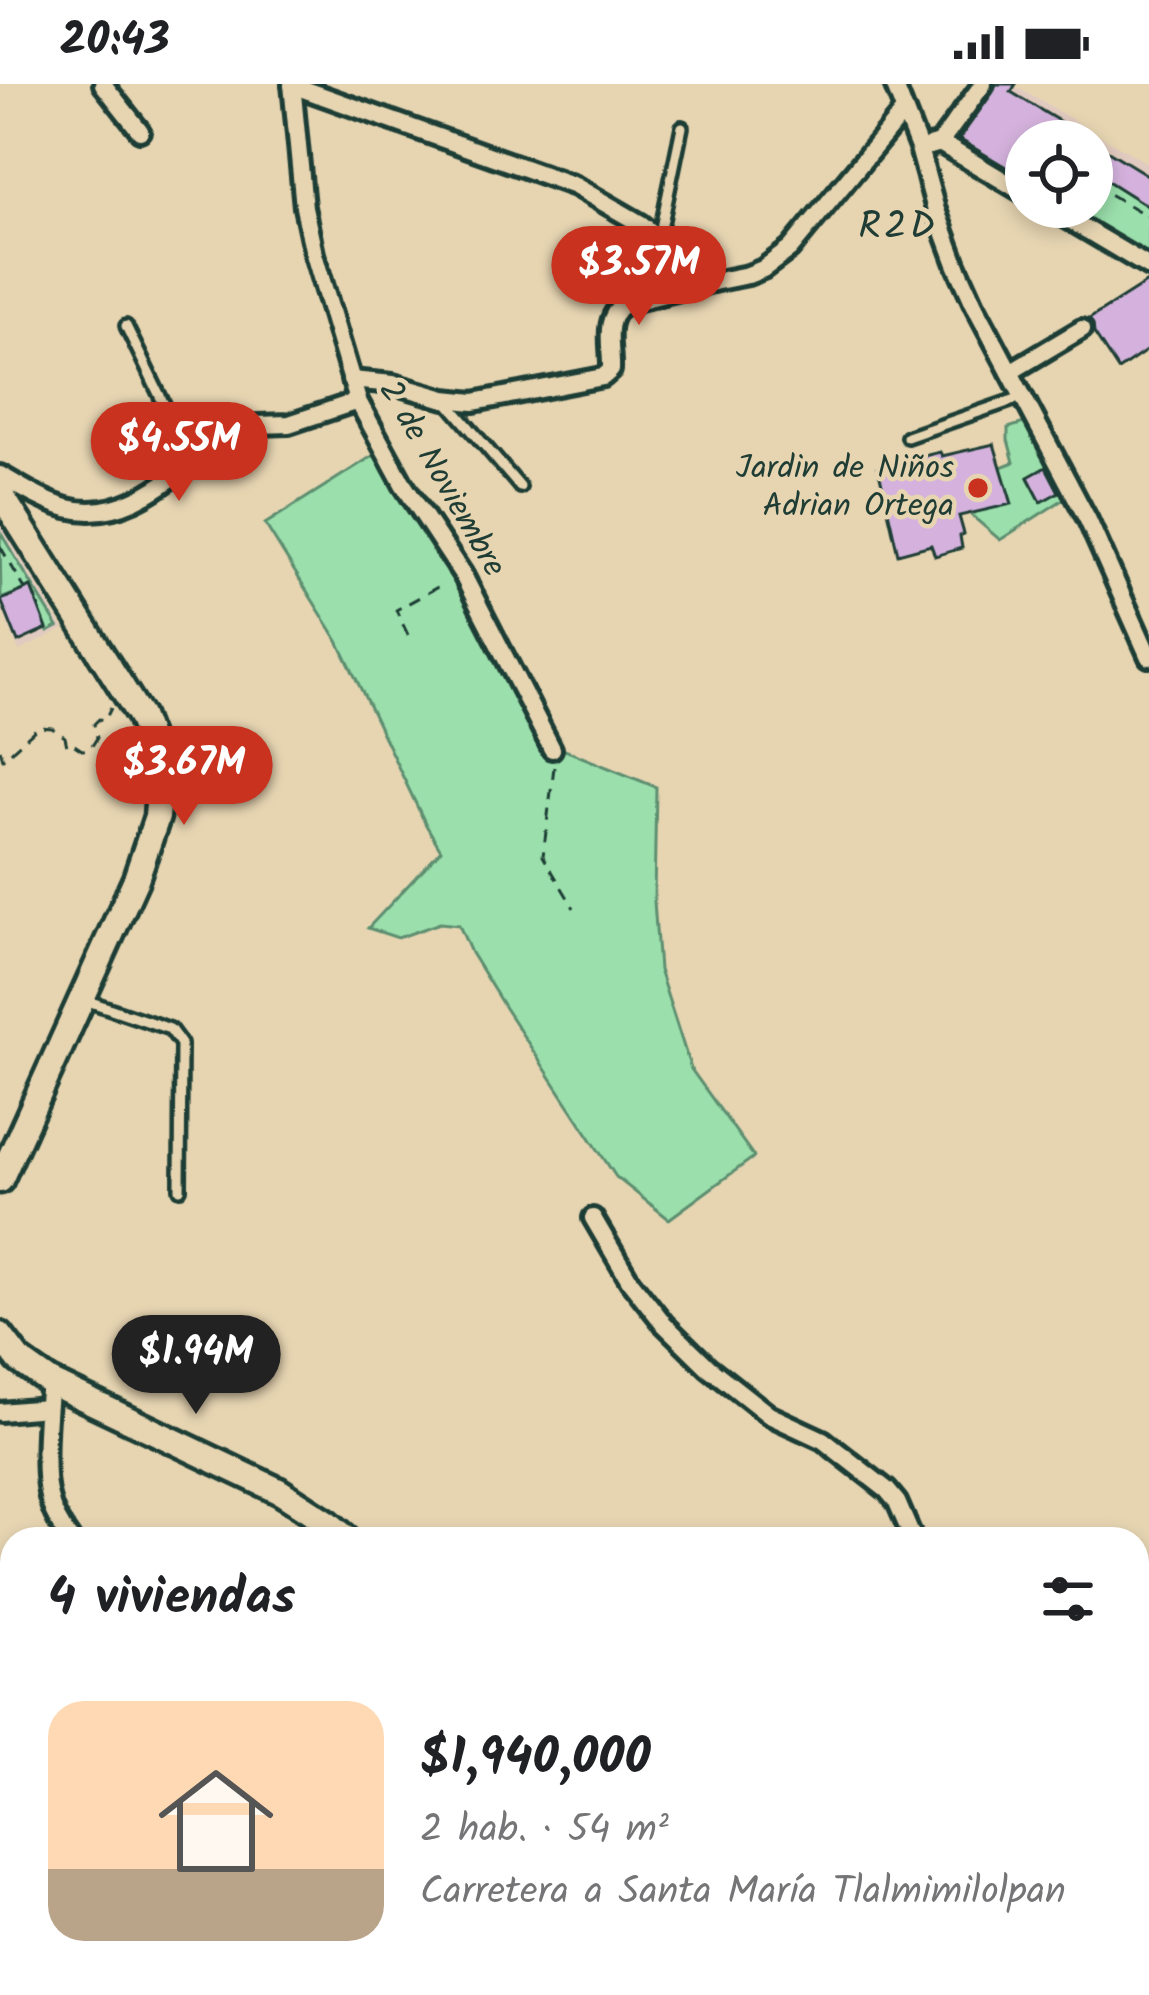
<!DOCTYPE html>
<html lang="es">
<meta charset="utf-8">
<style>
:root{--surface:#fff;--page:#f2f2f2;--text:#202124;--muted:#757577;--accent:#c8321e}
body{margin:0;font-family:Kalam,sans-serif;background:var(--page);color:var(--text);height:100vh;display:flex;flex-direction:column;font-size:45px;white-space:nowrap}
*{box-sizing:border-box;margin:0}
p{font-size:39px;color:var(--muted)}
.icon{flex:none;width:66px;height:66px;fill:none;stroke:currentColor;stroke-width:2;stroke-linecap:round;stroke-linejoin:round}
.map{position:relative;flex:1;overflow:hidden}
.sheet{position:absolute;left:0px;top:1443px;width:1149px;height:468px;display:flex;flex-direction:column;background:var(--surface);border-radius:36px 36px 0 0;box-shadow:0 6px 18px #0003}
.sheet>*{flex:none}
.buttons{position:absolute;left:1005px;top:36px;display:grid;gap:24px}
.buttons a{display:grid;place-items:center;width:108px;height:108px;border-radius:50%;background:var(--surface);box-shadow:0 6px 18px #0003;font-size:60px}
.price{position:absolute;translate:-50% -102px;padding:0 27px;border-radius:42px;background:var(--accent);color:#fff;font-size:39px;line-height:78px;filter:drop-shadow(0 3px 6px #0008)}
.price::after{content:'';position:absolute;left:50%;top:72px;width:36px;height:27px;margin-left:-18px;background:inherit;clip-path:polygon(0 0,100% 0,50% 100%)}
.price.selected{background:#222;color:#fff}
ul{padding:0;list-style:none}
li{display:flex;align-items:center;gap:36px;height:300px;padding:0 48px}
li span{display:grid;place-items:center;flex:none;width:336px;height:240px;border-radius:36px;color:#555}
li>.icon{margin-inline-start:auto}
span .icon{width:144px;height:144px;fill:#fffc;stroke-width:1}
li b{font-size:51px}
h2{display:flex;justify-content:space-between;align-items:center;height:144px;padding:0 48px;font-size:51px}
.status{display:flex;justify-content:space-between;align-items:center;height:84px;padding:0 60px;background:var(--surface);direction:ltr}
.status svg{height:33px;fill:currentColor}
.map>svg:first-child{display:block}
.built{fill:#e1cabf}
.green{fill:#9be0ac;stroke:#5d8e70;stroke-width:3}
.building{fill:#d4b2dd;stroke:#1f3d34;stroke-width:3}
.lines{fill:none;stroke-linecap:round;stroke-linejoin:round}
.lane-casing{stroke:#1f3d34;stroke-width:18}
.street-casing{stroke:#1f3d34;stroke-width:26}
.secondary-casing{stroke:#1f3d34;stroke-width:33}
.path{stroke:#1f3d34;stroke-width:3;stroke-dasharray:12 9;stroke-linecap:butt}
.lane{stroke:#e7d5b2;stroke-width:9}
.street{stroke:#e7d5b2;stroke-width:16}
.secondary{stroke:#e7d5b2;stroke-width:24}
.poi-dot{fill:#c8321e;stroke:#e7d5b2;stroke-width:4.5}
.labels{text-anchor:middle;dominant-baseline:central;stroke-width:9;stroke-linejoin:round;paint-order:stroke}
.poi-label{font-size:33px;fill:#1f3d34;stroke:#e7d5b2;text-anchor:end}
.street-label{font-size:33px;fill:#1f3d34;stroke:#e7d5b2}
.quarter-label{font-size:39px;letter-spacing:3px;fill:#1f3d34;stroke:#e7d5b2}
</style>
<div class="status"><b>20:43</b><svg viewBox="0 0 49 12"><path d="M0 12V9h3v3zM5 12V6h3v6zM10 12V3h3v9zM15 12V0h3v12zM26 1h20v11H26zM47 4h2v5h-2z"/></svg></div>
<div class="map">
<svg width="1149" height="1911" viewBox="0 0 1149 1911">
<rect width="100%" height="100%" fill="#e7d5b2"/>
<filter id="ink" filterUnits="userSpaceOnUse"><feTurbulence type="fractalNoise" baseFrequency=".00833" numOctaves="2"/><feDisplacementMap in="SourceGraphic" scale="24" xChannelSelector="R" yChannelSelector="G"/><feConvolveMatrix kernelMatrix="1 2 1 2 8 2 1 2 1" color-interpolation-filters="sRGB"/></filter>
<g filter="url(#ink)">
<!-- built -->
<g class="built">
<polygon points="991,0 1011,0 1149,80 1149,175 1092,123 1092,57 1026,57 1026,103 950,57"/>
<polygon points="0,440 64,545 19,567 0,520"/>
</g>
<!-- green -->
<g class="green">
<polygon points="1092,87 1149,123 1149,175 1061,123 1092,123"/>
<polygon points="1030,337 1051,380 1028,394 1041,417 1063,405 1067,413 1000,456 972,432 1001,383 1014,378 1008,356 1008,344"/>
<polygon points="374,371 455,493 544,667 560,664 656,703 654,817 659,886 691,985 754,1073 669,1135 616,1093 505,924 471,869 459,841 440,839 398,854 368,844 441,766 426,741 338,557 265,440"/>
<polygon points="0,448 58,543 48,548 31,503 1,515"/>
</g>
<!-- building -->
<g class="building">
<polygon points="996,0 1016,0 1011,8 1092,57 1026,57 1026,95 959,55 993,8"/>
<polygon points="1092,57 1149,92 1149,123 1092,87"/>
<polygon points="1149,197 1149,265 1118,286 1094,249 1093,240 1089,235"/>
<polygon points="994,360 1012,420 959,432 964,450 960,452 962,464 935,472 931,461 898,470 878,383 940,368 942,372"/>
<polygon points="1046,383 1059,408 1041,418 1028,393"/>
<polygon points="31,503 47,545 18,558 1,516"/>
</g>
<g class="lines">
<defs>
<g id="lane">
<polyline points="659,154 682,43"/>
<polyline points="126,242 192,378"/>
<polyline points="445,315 520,403"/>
<polyline points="907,353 1022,313"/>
<polyline points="82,915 170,945 181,960 180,1105"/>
</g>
<g id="street">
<polyline points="103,0 140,47"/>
<polyline points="292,0 304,123 314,170 358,317 403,400 463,491 552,665"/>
<polyline points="894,0 919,64 936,126 956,180 974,220 1088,436 1149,573"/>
<polyline points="292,1 575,102 641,140 713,198 748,191 763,185 790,165 904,27"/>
<polyline points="940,59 1026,110"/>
<polyline points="930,62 940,59 983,0"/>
<polyline points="1048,123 1149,183"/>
<polyline points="1010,288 1082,245"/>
<path d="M 351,296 L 393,300 L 445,315 L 474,318 L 603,293 L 611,286 C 612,262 602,235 624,220 L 713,198"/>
<path d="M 0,391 C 21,403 44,418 67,424 C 136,442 186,375 240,346 L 257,341 L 289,340 L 358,317"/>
<polyline points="593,1134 630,1197 664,1240 708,1283 769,1331 823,1356 887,1406 897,1418 913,1455"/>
<path d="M 50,1298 C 47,1326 42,1387 49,1413 C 52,1428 61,1443 70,1455"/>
<polyline points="0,1328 47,1324"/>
<polyline points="251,1899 260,1911"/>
<polyline points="503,1911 514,1899"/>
<polyline points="995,1911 997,1899"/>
</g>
<g id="secondary">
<polyline points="0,409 140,632 157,677 159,706 157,733 136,795 0,1096"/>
<polyline points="0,1251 19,1276 50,1298 279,1407 327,1438 347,1455"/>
<polyline points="1137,1888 1149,1873"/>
<polyline points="842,1899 945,1911"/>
<polyline points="1106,1911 1125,1899"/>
</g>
</defs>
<!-- lane casing -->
<use href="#lane" class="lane-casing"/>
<!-- street casing -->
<use href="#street" class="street-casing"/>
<!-- secondary casing -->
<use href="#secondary" class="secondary-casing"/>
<!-- path -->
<g class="path">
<polyline points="1075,57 1080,48"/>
<polyline points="1092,100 1149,133"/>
<polyline points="0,462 25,505"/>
<polyline points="408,551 396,526 445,499"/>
<polyline points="0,665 3,675 38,643 52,644 65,653 67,662 73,660 82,666 90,665 97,654 94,640 99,635 105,636 111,624"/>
<polyline points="554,683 543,772 574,824"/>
</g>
<!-- lane -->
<use href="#lane" class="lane"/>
<!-- street -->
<use href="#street" class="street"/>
<!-- secondary -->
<use href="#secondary" class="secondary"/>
</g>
</g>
<!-- markers -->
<circle class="poi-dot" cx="978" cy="404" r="12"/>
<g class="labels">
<!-- poi labels -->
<g class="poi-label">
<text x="954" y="385">Jardin de Niños<tspan x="954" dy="38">Adrian Ortega</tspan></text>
</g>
<!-- street labels -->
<g class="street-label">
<text transform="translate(441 395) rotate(60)">2 de Noviembre</text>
</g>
<!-- quarter labels -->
<g class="quarter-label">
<text x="898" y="144">R2D</text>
</g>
</g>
</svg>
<div class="buttons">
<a><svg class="icon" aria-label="locate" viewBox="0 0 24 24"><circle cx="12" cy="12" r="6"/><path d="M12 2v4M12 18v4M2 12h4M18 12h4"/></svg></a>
</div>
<b class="price" style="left:639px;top:244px">$3.57M</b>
<b class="price" style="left:179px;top:420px">$4.55M</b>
<b class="price" style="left:184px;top:744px">$3.67M</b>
<b class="price selected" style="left:196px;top:1333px">$1.94M</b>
<section class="sheet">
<h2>4 viviendas<svg class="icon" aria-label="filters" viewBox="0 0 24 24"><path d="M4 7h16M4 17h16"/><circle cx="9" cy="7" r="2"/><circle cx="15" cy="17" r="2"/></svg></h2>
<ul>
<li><span style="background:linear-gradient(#ffd9b3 70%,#b9a48a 0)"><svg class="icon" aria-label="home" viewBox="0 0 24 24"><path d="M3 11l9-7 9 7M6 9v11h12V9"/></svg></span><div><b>$1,940,000</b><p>2 hab. · 54 m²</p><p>Carretera a Santa María Tlalmimilolpan</p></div></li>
</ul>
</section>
</div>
